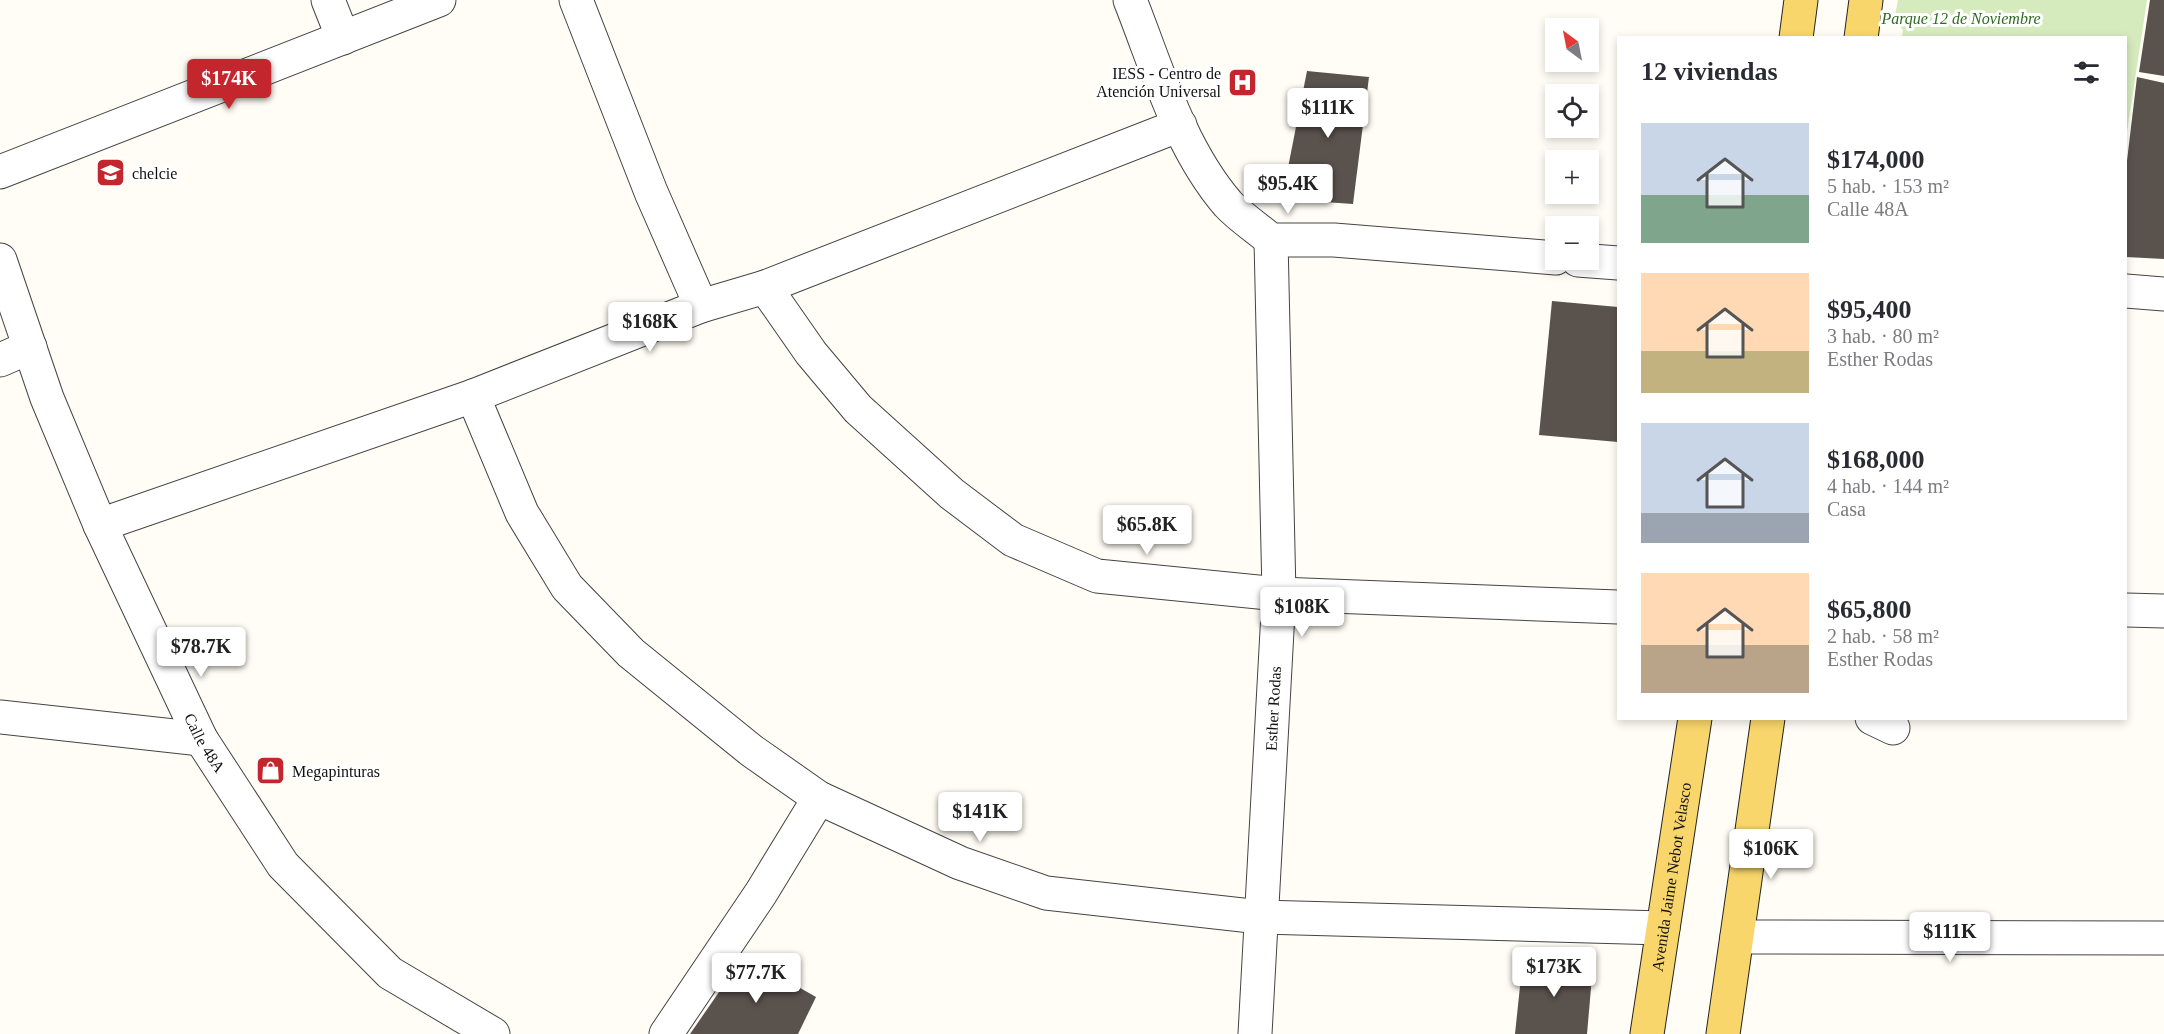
<!DOCTYPE html>
<html lang="es">
<meta charset="utf-8">
<style>
:root{--surface:#fff;--page:#f2f2f3;--text:#2b2b33;--muted:#7c7c81;--accent:#c4262e}
body{margin:0;font-family:Georgia,serif;background:var(--page);color:var(--text);height:100vh;display:flex;flex-direction:column;font-size:22px;white-space:nowrap}
*{box-sizing:border-box;margin:0}
p{font-size:20px;color:var(--muted)}
.icon{flex:none;width:33px;height:33px;fill:none;stroke:currentColor;stroke-width:2;stroke-linecap:round;stroke-linejoin:round}
.map{position:relative;flex:1;overflow:hidden}
.sheet{position:absolute;left:1617px;top:36px;width:510px;height:684px;display:flex;flex-direction:column;background:var(--surface);border-radius:0px;box-shadow:0 3px 9px #0003}
.sheet>*{flex:none}
.needle{width:39px;rotate:328deg}
.controls{position:absolute;left:1545px;top:18px;display:grid;gap:12px}
.controls a{display:grid;place-items:center;width:54px;height:54px;border-radius:0px;background:var(--surface);box-shadow:0 3px 9px #0003;font-size:30px}
.price{position:absolute;translate:-50% -51px;padding:0 14px;border-radius:6px;background:#fff;color:#222;font-size:20px;line-height:39px;filter:drop-shadow(0 2px 3px #0008)}
.price::after{content:'';position:absolute;left:50%;top:36px;width:18px;height:14px;margin-left:-9px;background:inherit;clip-path:polygon(0 0,100% 0,50% 100%)}
.price.selected{background:var(--accent);color:#fff}
ul{padding:0;list-style:none}
li{display:flex;align-items:center;gap:18px;height:150px;padding:0 24px}
li span{display:grid;place-items:center;flex:none;width:168px;height:120px;border-radius:0px;color:#555}
li>.icon{margin-inline-start:auto}
span .icon{width:72px;height:72px;fill:#fffc;stroke-width:1}
li b{font-size:26px}
h2{display:flex;justify-content:space-between;align-items:center;height:72px;padding:0 24px;font-size:26px}
.map>svg:first-child{display:block}
.green{fill:#d5ebbd}
.building{fill:#5a524d}
.lines{fill:none;stroke-linecap:round;stroke-linejoin:round}
.minor-casing{stroke:#444;stroke-width:35}
.major-casing{stroke:#222;stroke-width:35}
.minor{stroke:#fff;stroke-width:33}
.major{stroke:#f9d66b;stroke-width:33}
.labels{text-anchor:middle;dominant-baseline:central;stroke-width:6;stroke-linejoin:round;paint-order:stroke}
.park-label{font-size:16px;font-style:italic;fill:#2f6b1f;stroke:#fff}
.poi-label{font-size:16px;fill:#111;stroke:#fff;text-anchor:start}
.street-label{font-size:16px;fill:#111;stroke:#fff}
</style>
<div class="map">
<svg width="2164" height="1034" viewBox="0 0 2164 1034">
<rect width="100%" height="100%" fill="#fffdf5"/>
<!-- green -->
<polygon class="green" points="1898,0 2147,0 2126,139 2126,38 1902,37 1903,30 1894,20"/>
<!-- building -->
<g class="building">
<polygon points="2150,0 2164,0 2164,76 2139,72"/>
<polygon points="1307,71 1369,77 1353,204 1310,201 1283,193"/>
<polygon points="2137,77 2164,83 2164,259 2126,257 2126,169"/>
<polygon points="1552,301 1618,307 1618,442 1539,435"/>
<polygon points="744,956 816,997 798,1034 690,1034"/>
<polygon points="1523,958 1593,965 1587,1034 1515,1034"/>
</g>
<g class="lines">
<defs>
<g id="minor">
<polyline points="328,0 343,38"/>
<polyline points="576,0 651,192 701,306"/>
<path d="M 1130,0 C 1157,68 1179,147 1228,204 C 1240,217 1257,228 1271,240 L 1334,240 L 1556,258"/>
<polyline points="0,172 439,0"/>
<path id="s1" d="M 0,260 L 47,398 L 100,525 L 201,739 L 283,865 L 390,973 L 493,1034"/>
<polyline points="1578,260 1618,263"/>
<polyline points="765,287 811,353 858,409 952,494 1013,540 1097,576 1279,594 1618,607"/>
<polyline points="2126,291 2164,294"/>
<polyline points="0,360 30,347"/>
<polyline points="473,396 522,513 567,587 631,653 752,751 819,798 960,863 1046,893 1260,917 1663,928"/>
<polyline points="100,525 473,396 701,306 765,287 1180,125"/>
<polyline points="2126,610 2164,611"/>
<polyline points="0,717 201,739"/>
<polyline points="1872,718 1893,728"/>
<polyline points="1737,937 2164,938"/>
<polyline points="666,1034 761,893 819,798"/>
<path id="s2" d="M 1255,1034 L 1279,594 L 1271,240"/>
</g>
<g id="major">
<polyline points="1796,38 1801,0"/>
<polyline points="1861,38 1866,0"/>
<path id="s3" d="M 1647,1034 L 1695,718"/>
<polyline points="1723,1034 1768,718"/>
</g>
</defs>
<!-- minor casing -->
<use href="#minor" class="minor-casing"/>
<!-- major casing -->
<use href="#major" class="major-casing"/>
<!-- minor -->
<use href="#minor" class="minor"/>
<!-- major -->
<use href="#major" class="major"/>
</g>
<!-- icons -->
<defs>
<symbol id="hospital-square" viewBox="-11 -11 22 22"><rect x="-9" y="-9" width="18" height="18" rx="4" fill="#c4262e" stroke="#fff"/><path d="M-5-5h3v3.5h4V-5h3V5h-3V1.5h-4V5h-3Z" fill="#fff"/></symbol>
<symbol id="school-square" viewBox="-11 -11 22 22"><rect x="-9" y="-9" width="18" height="18" rx="4" fill="#c4262e" stroke="#fff"/><path d="M0-5L7-2L0 1L-7-2ZM-4 1L0 2.5L4 1V4Q0 6-4 4Z" fill="#fff"/></symbol>
<symbol id="shop-square" viewBox="-11 -11 22 22"><rect x="-9" y="-9" width="18" height="18" rx="4" fill="#c4262e" stroke="#fff"/><path d="M-5-2.5h2.3a2.7 3.5 0 0 1 5.4 0H5L5.5 6h-11ZM-1.5-2.5h3a1.5 2.3 0 0 0-3 0Z" fill="#fff"/></symbol>
</defs>
<g fill-rule="evenodd">
<use href="#hospital-square" x="1226" y="66" width="33" height="33"/>
<use href="#school-square" x="94" y="156" width="33" height="33"/>
<use href="#shop-square" x="254" y="754" width="33" height="33"/>
</g>
<g class="labels">
<!-- park labels -->
<g class="park-label">
<text x="1961" y="18">Parque 12 de Noviembre</text>
</g>
<!-- poi labels -->
<g class="poi-label">
<text x="1221" y="73" text-anchor="end">IESS - Centro de<tspan x="1221" dy="18">Atención Universal</tspan></text>
<text x="132" y="173">chelcie</text>
<text x="292" y="771">Megapinturas</text>
</g>
<!-- street labels -->
<g class="street-label">
<text stroke="none"><textPath href="#s2" startOffset="326">Esther Rodas</textPath></text>
<text stroke="none"><textPath href="#s1" startOffset="525">Calle 48A</textPath></text>
<text stroke="none"><textPath href="#s3" startOffset="159">Avenida Jaime Nebot Velasco</textPath></text>
</g>
</g>
</svg>
<div class="controls">
<a><svg class="needle" viewBox="-14 -14 28 28"><path d="M0-13l5 13h-10z" fill="#e53935"/><path d="M0 13l5-13h-10z" fill="#7c7c81"/></svg></a>
<a><svg class="icon" aria-label="locate" viewBox="0 0 24 24"><circle cx="12" cy="12" r="6"/><path d="M12 2v4M12 18v4M2 12h4M18 12h4"/></svg></a>
<a>+</a>
<a>−</a>
</div>
<b class="price selected" style="left:229px;top:110px">$174K</b>
<b class="price" style="left:1328px;top:139px">$111K</b>
<b class="price" style="left:1288px;top:215px">$95.4K</b>
<b class="price" style="left:650px;top:353px">$168K</b>
<b class="price" style="left:1147px;top:556px">$65.8K</b>
<b class="price" style="left:1302px;top:638px">$108K</b>
<b class="price" style="left:201px;top:678px">$78.7K</b>
<b class="price" style="left:980px;top:843px">$141K</b>
<b class="price" style="left:1771px;top:880px">$106K</b>
<b class="price" style="left:1950px;top:963px">$111K</b>
<b class="price" style="left:1554px;top:998px">$173K</b>
<b class="price" style="left:756px;top:1004px">$77.7K</b>
<section class="sheet">
<h2>12 viviendas<svg class="icon" aria-label="filters" viewBox="0 0 24 24"><path d="M4 7h16M4 17h16"/><circle cx="9" cy="7" r="2"/><circle cx="15" cy="17" r="2"/></svg></h2>
<ul>
<li><span style="background:linear-gradient(#c9d6e8 60%,#7fa58c 0)"><svg class="icon" aria-label="home" viewBox="0 0 24 24"><path d="M3 11l9-7 9 7M6 9v11h12V9"/></svg></span><div><b>$174,000</b><p>5 hab. · 153 m²</p><p>Calle 48A</p></div></li>
<li><span style="background:linear-gradient(#ffd9b3 65%,#c2b280 0)"><svg class="icon" aria-label="home" viewBox="0 0 24 24"><path d="M3 11l9-7 9 7M6 9v11h12V9"/></svg></span><div><b>$95,400</b><p>3 hab. · 80 m²</p><p>Esther Rodas</p></div></li>
<li><span style="background:linear-gradient(#c9d6e8 75%,#9aa5b1 0)"><svg class="icon" aria-label="home" viewBox="0 0 24 24"><path d="M3 11l9-7 9 7M6 9v11h12V9"/></svg></span><div><b>$168,000</b><p>4 hab. · 144 m²</p><p>Casa</p></div></li>
<li><span style="background:linear-gradient(#ffd9b3 60%,#b9a48a 0)"><svg class="icon" aria-label="home" viewBox="0 0 24 24"><path d="M3 11l9-7 9 7M6 9v11h12V9"/></svg></span><div><b>$65,800</b><p>2 hab. · 58 m²</p><p>Esther Rodas</p></div></li>
</ul>
</section>
</div>
